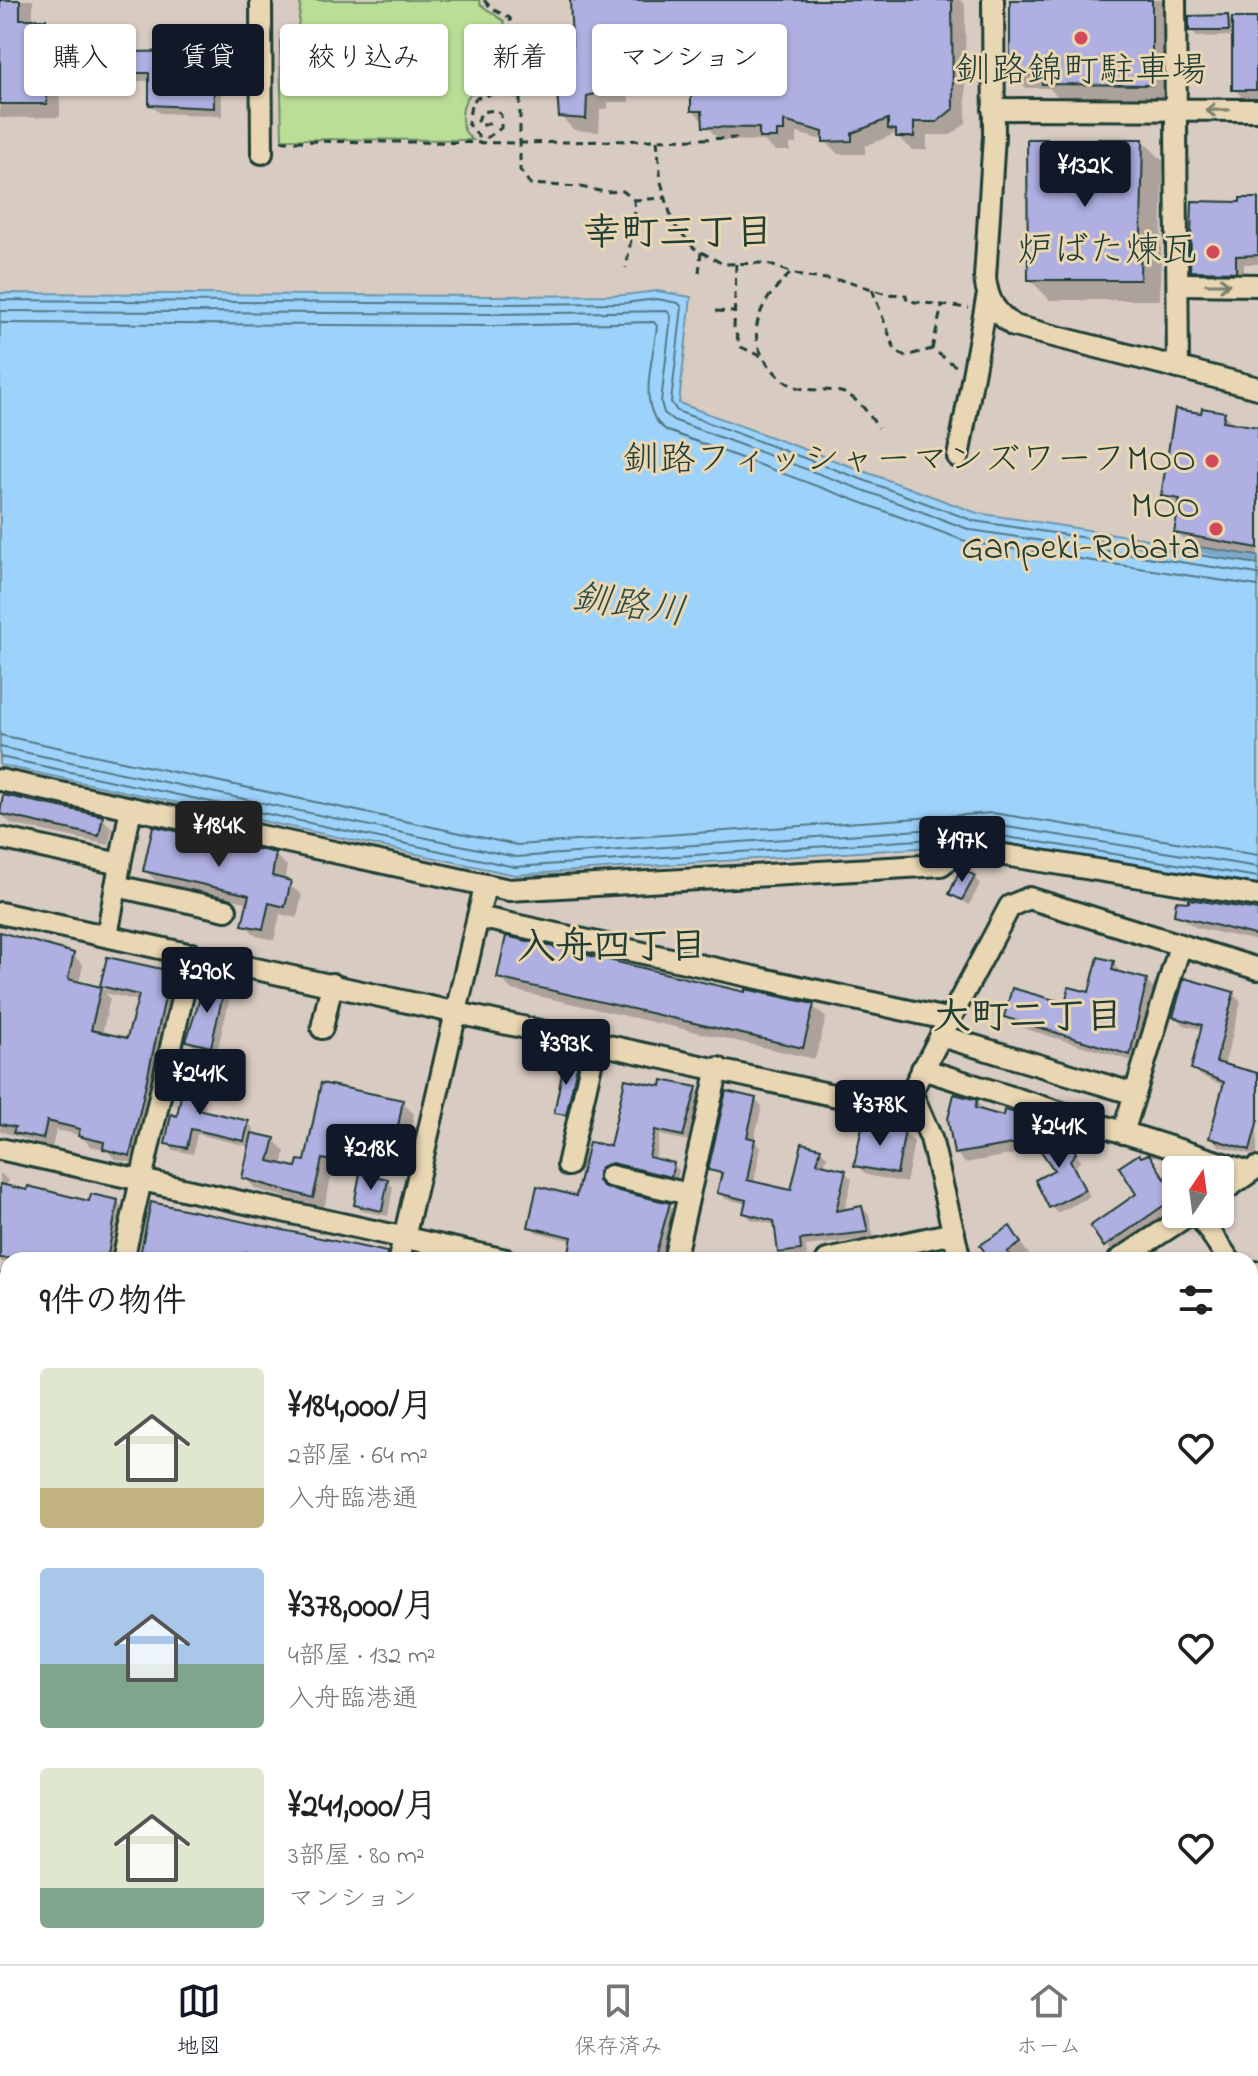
<!DOCTYPE html>
<html lang="ja">
<meta charset="utf-8">
<style>
:root{--surface:#fff;--page:#f2f2f2;--text:#222;--muted:#767676;--line:#e0e0e0;--accent:#111827}
body{margin:0;font-family:"Indie Flower","Klee One",sans-serif;background:var(--page);color:var(--text);height:100vh;display:flex;flex-direction:column;font-size:30px;white-space:nowrap}
*{box-sizing:border-box;margin:0}
p{font-size:26px;color:var(--muted)}
.icon{flex:none;width:44px;height:44px;fill:none;stroke:currentColor;stroke-width:2;stroke-linecap:round;stroke-linejoin:round}
.map{position:relative;flex:1;overflow:hidden}
.panel{position:absolute;left:0px;top:1252px;width:1258px;height:712px;display:flex;flex-direction:column;background:var(--surface);border-radius:24px 24px 0 0;box-shadow:0 2px 6px #0004}
.panel>*{flex:none}
.hud{position:absolute;left:24px;top:24px;width:800px;height:72px;display:flex;gap:16px}
.needle{width:52px;rotate:13deg}
.tools{position:absolute;left:1162px;top:1156px;display:grid;gap:16px}
.tools a{display:grid;place-items:center;width:72px;height:72px;border-radius:8px;background:var(--surface);box-shadow:0 2px 6px #0004;font-size:40px}
.price{position:absolute;translate:-50% -68px;padding:0 18px;border-radius:8px;background:var(--accent);color:#fff;font-size:26px;line-height:52px;filter:drop-shadow(0 2px 4px #0008)}
.price::after{content:'';position:absolute;left:50%;top:48px;width:24px;height:18px;margin-left:-12px;background:inherit;clip-path:polygon(0 0,100% 0,50% 100%)}
.price.selected{background:#222;color:#fff}
ul{padding:0;list-style:none}
li{display:flex;align-items:center;gap:24px;height:200px;padding:0 40px}
li span{display:grid;place-items:center;flex:none;width:224px;height:160px;border-radius:8px;color:#555}
li>.icon{margin-inline-start:auto}
span .icon{width:96px;height:96px;fill:#fffc;stroke-width:1}
li b{font-size:34px}
h2{display:flex;justify-content:space-between;align-items:center;height:96px;padding:0 40px;font-size:34px}
.chip{padding:0 28px;border-radius:8px;background:var(--surface);box-shadow:0 2px 6px #0004;font-size:28px;line-height:72px}
.chip.selected{background:var(--accent);color:#fff}
.menu{display:flex;justify-content:space-around;align-items:center;height:112px;border-top:2px solid var(--line);background:var(--surface);font-size:22px;color:var(--muted)}
.menu a{display:grid;justify-items:center;gap:4px}
.menu .selected{color:var(--accent)}
.map>svg:first-child{display:block}
.green{fill:#bbde97;stroke:#6d8e66;stroke-width:2}
.water{fill:#9dd2fb;stroke:#6b96ab;stroke-width:2}
.shadow{fill:#0003;fill-rule:evenodd}
.lines{fill:none;stroke-linecap:round;stroke-linejoin:round}
.shore{stroke:#517984;stroke-width:2}
.building{fill:#afafe1;stroke:#1f3d34;stroke-width:2}
.minor-casing{stroke:#1f3d34;stroke-width:26}
.major-casing{stroke:#1f3d34;stroke-width:32}
.path{stroke:#1f3d34;stroke-width:3;stroke-dasharray:8 6;stroke-linecap:butt}
.minor{stroke:#e9d7b4;stroke-width:20}
.major{stroke:#e9d7b4;stroke-width:26}
.oneway{stroke:#7a826e}
.poi-dot{fill:#d1495b;stroke:#e9d7b4;stroke-width:3}
.labels{text-anchor:middle;dominant-baseline:central;stroke-width:6;stroke-linejoin:round;paint-order:stroke}
.poi-label{font-size:36px;fill:#1f3d34;stroke:#e9d7b4;text-anchor:end}
.neighbourhood-label{font-size:38px;font-weight:bold;fill:#1f3d34;stroke:#e9d7b4}
.water-label{font-size:38px;font-style:italic;fill:#2c4c48;stroke:#e9d7b4}
</style>
<div class="map">
<svg width="1258" height="1964" viewBox="0 0 1258 1964">
<rect width="100%" height="100%" fill="#d8cbc2"/>
<filter id="ink" filterUnits="userSpaceOnUse"><feTurbulence type="fractalNoise" baseFrequency=".0125" numOctaves="2"/><feDisplacementMap in="SourceGraphic" scale="16" xChannelSelector="R" yChannelSelector="G"/><feConvolveMatrix kernelMatrix="1 2 1 2 8 2 1 2 1" color-interpolation-filters="sRGB"/></filter>
<g filter="url(#ink)">
<!-- green -->
<path class="green" d="M 301,0 L 479,0 L 481,5 L 504,21 L 515,78 L 513,84 C 501,87 486,83 475,90 C 459,101 457,129 473,140 L 282,139 L 280,41 L 298,28 Z"/>
<!-- water -->
<polygon class="water" points="657,291 691,297 679,403 977,513 1258,556 1258,885 994,843 515,875 0,765 0,293 494,296 624,295"/>
<!-- shadow -->
<g class="shadow">
<polygon points="0,0 33,0 33,21 46,21 59,35 60,117 0,118"/>
<polygon points="572,0 960,0 965,5 966,123 951,135 927,135 927,150 912,150 895,134 865,146 865,154 838,154 825,141 797,133 797,144 790,144 790,151 775,151 764,141 719,140 693,110 693,93 660,94 652,86 628,88 629,102 608,102 608,108 600,110 599,132 574,130 560,116 575,67"/>
<polygon points="1012,0 1165,0 1164,97 1058,97 1049,88 1026,88 1012,75"/>
<polygon points="1228,17 1234,24 1258,23 1258,99 1244,99 1234,89 1234,36 1197,37 1191,30"/>
<polygon points="212,30 221,39 222,116 160,113 151,105 151,81 138,81 129,72 198,53"/>
<polygon points="1143,141 1163,161 1160,300 1050,300 1030,280"/>
<polygon points="1258,202 1258,264 1244,264 1244,280 1201,279 1192,270"/>
<polygon points="1224,414 1235,425 1258,429 1258,564 1196,552 1176,532 1180,512 1163,496 1202,416"/>
<polygon points="1,813 102,818 112,828 109,845 11,824"/>
<polygon points="275,855 287,866 284,881 302,895 297,918 280,914 274,940 256,936 245,924 250,903 157,882 146,871"/>
<polygon points="974,877 980,884 969,905 951,893"/>
<polygon points="1258,913 1258,941 1197,928 1176,914"/>
<path d="M 0,936 L 73,955 L 83,965 L 79,983 L 107,990 L 102,985 L 170,973 L 179,983 L 140,1164 L 115,1159 L 105,1149 L 90,1146 L 80,1135 L 56,1130 L 52,1148 L 0,1131 ZM 105,993 L 139,1001 L 128,1041 L 102,1035 L 110,998 Z"/>
<polygon points="1113,963 1122,975 1146,981 1155,990 1139,1063 1016,1026 1006,1017 1067,1006 1091,995"/>
<polygon points="499,977 746,995 813,1006 826,1018 815,1059 512,990"/>
<polygon points="224,986 231,993 217,1052 195,1047 188,1041"/>
<polygon points="1233,994 1241,1002 1224,1066 1258,1076 1257,1156 1219,1146 1211,1138 1225,1086 1201,1076 1193,1068 1203,1030 1184,1025 1176,1017"/>
<polygon points="577,1063 584,1070 572,1120 556,1112"/>
<polygon points="203,1076 210,1082 203,1112 248,1123 254,1129 253,1135 274,1140 285,1152 282,1166 297,1170 402,1102 414,1114 407,1147 379,1142 371,1177 387,1181 393,1187 388,1216 362,1211 356,1205 362,1176 333,1170 324,1208 256,1189 244,1177 251,1147 197,1134 193,1154 173,1150 167,1143"/>
<polygon points="662,1088 696,1089 702,1095 689,1141 660,1135 655,1160 673,1164 679,1170 677,1181 603,1179 603,1188 669,1205 675,1211 661,1260 577,1258 571,1252 573,1241 536,1232 530,1226 577,1198 612,1148"/>
<polygon points="755,1099 762,1106 754,1141 761,1147 754,1183 792,1192 820,1150 827,1156 824,1167 845,1172 852,1179 844,1212 862,1208 869,1215 874,1238 806,1246 807,1256 787,1259 780,1252 777,1225 752,1220 745,1213 747,1204 726,1199 719,1192 723,1177 710,1169"/>
<polygon points="976,1102 985,1111 1004,1119 1024,1117 1033,1126 1027,1152 965,1163 956,1153"/>
<polygon points="904,1132 914,1142 906,1183 867,1175 856,1165"/>
<polygon points="1065,1137 1081,1161 1075,1167 1090,1197 1057,1213 1051,1207"/>
<polygon points="1148,1156 1176,1190 1176,1207 1112,1252 1093,1226 1139,1195"/>
<polygon points="0,1173 8,1180 6,1188 91,1203 117,1201 123,1208 114,1260 1,1262"/>
<polygon points="153,1204 378,1260 139,1260"/>
<polygon points="1009,1228 1029,1254 1020,1260 993,1260"/>
<polygon points="940,1253 946,1260 923,1260 922,1258"/>
<polygon points="0,1302 8,1304 8,1399 0,1396"/>
<polygon points="0,1445 8,1468 8,1479 0,1482"/>
<polygon points="1258,1465 1258,1485 1250,1472"/>
<polygon points="8,1523 8,1592 0,1594 0,1526"/>
<polygon points="1250,1582 1258,1594 1258,1606 1250,1611"/>
<polygon points="1258,1623 1258,1673 1250,1672 1250,1624"/>
<polygon points="3,1629 8,1634 8,1694 0,1697 0,1630"/>
<polygon points="8,1725 8,1785 0,1787 0,1728"/>
<polygon points="1258,1755 1258,1840 1250,1842 1250,1799 1258,1797 1250,1757"/>
<polygon points="0,1933 4,1949 0,1950"/>
<polygon points="376,1956 461,1956 463,1964 378,1964"/>
<polygon points="630,1956 646,1956 650,1960 699,1956 706,1964 632,1964"/>
<polygon points="736,1956 779,1956 780,1964 742,1964"/>
<polygon points="917,1956 989,1956 991,1964 919,1964"/>
</g>
<g class="lines">
<!-- shore -->
<g class="shore">
<polyline points="0,300 494,304 624,303 657,299 678,303 682,307 671,402 677,411 974,521 1258,564"/>
<polyline points="0,311 494,314 667,311 671,316 661,402 664,413 673,420 971,530 1258,574"/>
<path d="M 0,323 L 494,326 L 654,322 L 657,326 C 654,357 634,412 668,431 L 968,542 L 1258,586"/>
<polyline points="0,735 517,845 993,813 1258,855"/>
<polyline points="0,747 516,857 994,825 1258,867"/>
<polyline points="0,757 515,867 994,835 1258,877"/>
</g>
</g>
<!-- building -->
<g class="building">
<polygon points="0,0 20,0 20,19 46,19 47,104 0,104"/>
<polygon points="570,0 952,0 953,109 937,122 914,122 914,137 896,137 896,130 888,129 888,119 852,133 852,141 823,142 823,132 784,121 784,131 777,131 777,138 759,138 759,128 703,127 702,111 691,111 691,80 644,81 645,72 615,75 616,89 595,89 595,94 587,96 586,119 559,117 555,65 573,65"/>
<polygon points="1010,0 1152,0 1152,85 1042,84 1042,75 1010,75"/>
<polygon points="1228,15 1229,31 1189,31 1189,16"/>
<rect x="1232" y="18" width="24" height="72"/>
<polygon points="196,28 213,28 214,108 149,105 149,73 127,73 127,52 196,51"/>
<polygon points="1027,139 1143,139 1140,280 1028,280"/>
<polygon points="1240,198 1258,198 1258,255 1236,256 1236,272 1190,271 1192,201 1240,202"/>
<polygon points="1202,408 1225,412 1223,421 1258,427 1258,548 1174,533 1180,499 1161,496 1175,409 1201,413"/>
<polygon points="3,795 103,816 99,836 0,814"/>
<polygon points="153,826 276,853 272,876 291,881 285,907 269,903 263,929 242,925 249,895 143,871"/>
<polygon points="961,868 975,876 962,900 949,894"/>
<polygon points="1189,899 1258,910 1258,936 1174,915 1176,901 1189,902"/>
<polygon points="0,932 74,953 68,979 101,987 91,1030 127,1038 139,995 100,986 107,957 171,971 130,1156 103,1149 104,1142 78,1136 80,1129 47,1121 43,1139 13,1133 15,1127 0,1124"/>
<polygon points="506,936 745,992 745,989 814,1004 803,1048 497,978"/>
<polygon points="1098,957 1114,961 1112,970 1147,979 1130,1055 1004,1017 1012,988 1065,1003 1069,987 1089,992"/>
<polygon points="1184,978 1234,992 1216,1062 1258,1073 1258,1119 1250,1150 1209,1138 1224,1082 1191,1069 1202,1025 1173,1017"/>
<polygon points="206,980 225,985 211,1047 186,1041"/>
<polygon points="565,1059 578,1062 566,1115 554,1113"/>
<polygon points="186,1070 204,1074 197,1109 249,1121 244,1141 191,1129 187,1148 165,1144 171,1114 177,1116"/>
<polygon points="625,1079 661,1086 662,1080 697,1087 683,1136 655,1130 649,1157 674,1163 671,1177 612,1163 601,1167 598,1172 598,1181 606,1188 670,1203 654,1260 602,1260 569,1252 572,1237 528,1227 537,1186 576,1196 589,1142 610,1146"/>
<polygon points="321,1083 403,1100 396,1137 367,1131 360,1167 322,1159 313,1198 242,1178 252,1133 275,1138 269,1161 296,1167 298,1160 305,1161"/>
<polygon points="726,1091 756,1098 747,1137 755,1139 747,1180 791,1190 802,1143 821,1148 817,1163 846,1170 836,1211 862,1206 868,1232 800,1240 801,1250 778,1253 774,1221 743,1213 746,1200 717,1193 722,1173 708,1170"/>
<polygon points="954,1094 977,1100 975,1108 1003,1116 1004,1110 1025,1115 1018,1143 954,1154 948,1119"/>
<polygon points="863,1122 905,1130 897,1174 854,1166"/>
<polygon points="1059,1128 1076,1153 1070,1160 1085,1190 1049,1208 1035,1180 1054,1170 1036,1144"/>
<polygon points="1139,1154 1141,1157 1149,1154 1165,1179 1169,1177 1176,1187 1176,1197 1104,1247 1090,1226 1136,1194 1119,1167"/>
<polygon points="360,1173 388,1179 382,1211 354,1205"/>
<polygon points="0,1184 27,1190 28,1186 89,1201 91,1194 118,1200 107,1260 0,1258"/>
<polygon points="151,1202 387,1252 386,1260 283,1260 245,1252 244,1260 139,1260"/>
<polygon points="1010,1226 1021,1243 1007,1252 1013,1260 990,1260 980,1245"/>
</g>
<g class="lines">
<defs>
<g id="minor">
<polyline points="261,0 262,153"/>
<path d="M 993,0 L 994,136 L 985,278 C 988,302 995,312 1014,326 L 1258,388"/>
<polyline points="1175,0 1178,368"/>
<polyline points="993,109 1258,110"/>
<polyline points="1179,284 1258,285"/>
<polyline points="958,457 987,299"/>
<polyline points="0,780 131,808"/>
<polyline points="0,838 120,864 107,936"/>
<polyline points="120,864 131,808 509,890 941,865 956,854 992,853 1258,896"/>
<polyline points="116,886 226,910"/>
<polyline points="0,913 883,1106 897,1103 911,1092 1010,906 1029,898 1258,969"/>
<polyline points="478,917 951,1020"/>
<polyline points="322,1028 332,984"/>
<polyline points="941,1036 1135,1094"/>
<polyline points="922,1069 1249,1172"/>
<polyline points="911,1092 931,1138 960,1260"/>
<polyline points="1123,1133 1180,946"/>
<polyline points="0,1149 506,1260"/>
<polyline points="568,1165 596,1042"/>
<polyline points="610,1176 689,1194"/>
<polyline points="1220,1193 1256,1168"/>
<polyline points="1198,1214 1229,1260"/>
<polyline points="123,1260 192,954"/>
<polyline points="399,1260 485,886"/>
<polyline points="674,1260 718,1068"/>
<polyline points="827,1260 954,1233"/>
<polyline points="1119,1260 1190,1214"/>
<polyline points="1250,1277 1258,1272"/>
<polyline points="0,1285 8,1287"/>
<polyline points="1250,1290 1258,1302"/>
<polyline points="0,1485 8,1483"/>
<polyline points="0,1608 8,1606"/>
<polyline points="1250,1698 1258,1696"/>
<polyline points="0,1885 8,1910"/>
<polyline points="1250,1914 1258,1912"/>
<polyline points="502,1956 504,1964"/>
<polyline points="714,1956 716,1964"/>
<polyline points="1054,1964 1085,1956"/>
<polyline points="1167,1964 1178,1961 1177,1956"/>
</g>
<g id="major">
<polyline points="1250,1402 1258,1397"/>
<polyline points="0,1814 8,1812"/>
</g>
</defs>
<!-- minor casing -->
<use href="#minor" class="minor-casing"/>
<!-- major casing -->
<use href="#major" class="major-casing"/>
<!-- path -->
<g class="path">
<polyline points="484,0 492,9 510,18 520,81 520,170 530,184 580,187 605,192 623,191 634,200 635,216 626,268"/>
<polyline points="490,123 481,126 478,121 481,112 496,110 501,115 501,128 488,137 479,137 468,124 471,105 476,98 501,92 520,98"/>
<polyline points="657,140 661,182 673,223 694,248 723,264 765,263 804,277 848,281 886,294 906,295 907,301 969,308"/>
<polyline points="281,141 522,143 741,138"/>
<polyline points="634,200 665,198"/>
<polyline points="736,264 734,329 741,347 761,356"/>
<polyline points="699,273 701,252"/>
<path d="M 790,274 C 764,297 742,331 768,364 C 775,373 784,383 796,387 C 811,392 830,388 844,393 C 860,400 869,414 878,428"/>
<polyline points="872,289 895,350 905,356 932,349 957,367"/>
<polyline points="716,311 734,312"/>
<polyline points="932,349 942,306"/>
<polyline points="0,1786 8,1783"/>
</g>
<!-- minor -->
<use href="#minor" class="minor"/>
<!-- major -->
<use href="#major" class="major"/>
</g>
<!-- one-way arrows -->
<defs><path id="oneway-shaft" d="M-6 0H5M1.5-3L5.5 0L1.5 3" fill="none" stroke-width="1.6" stroke-linecap="round" stroke-linejoin="round" transform="scale(2)"/></defs>
<g class="oneway">
<use href="#oneway-shaft" transform="translate(1217 110) rotate(179)"/>
<use href="#oneway-shaft" transform="translate(1218 284)"/>
</g>
</g>
<!-- markers -->
<g class="poi-dot">
<circle cx="1081" cy="38" r="8"/>
<circle cx="1213" cy="252" r="8"/>
<circle cx="1212" cy="461" r="8"/>
<circle cx="1216" cy="529" r="8"/>
</g>
<g class="labels">
<!-- poi labels -->
<g class="poi-label">
<text x="1081" y="72" text-anchor="middle">釧路錦町駐車場</text>
<text x="1197" y="252">炉ばた煉瓦</text>
<text x="1196" y="461">釧路フィッシャーマンズワーフMOO</text>
<text x="1200" y="508">MOO<tspan x="1200" dy="41">Ganpeki-Robata</tspan></text>
</g>
<!-- neighbourhood labels -->
<g class="neighbourhood-label">
<text x="678" y="235">幸町三丁目</text>
<text x="612" y="949">入舟四丁目</text>
<text x="1028" y="1019">大町二丁目</text>
</g>
<!-- water labels -->
<g class="water-label">
<text transform="translate(629 607) rotate(8)">釧路川</text>
</g>
</g>
</svg>
<div class="tools">
<a><svg class="needle" viewBox="-14 -14 28 28"><path d="M0-13l5 13h-10z" fill="#e53935"/><path d="M0 13l5-13h-10z" fill="#767676"/></svg></a>
</div>
<b class="price" style="left:1085px;top:209px">¥132K</b>
<b class="price selected" style="left:219px;top:869px">¥184K</b>
<b class="price" style="left:962px;top:884px">¥197K</b>
<b class="price" style="left:207px;top:1015px">¥290K</b>
<b class="price" style="left:566px;top:1087px">¥393K</b>
<b class="price" style="left:200px;top:1117px">¥241K</b>
<b class="price" style="left:880px;top:1148px">¥378K</b>
<b class="price" style="left:1059px;top:1170px">¥241K</b>
<b class="price" style="left:371px;top:1192px">¥218K</b>
<div class="hud">
<a class="chip">購入</a>
<a class="chip selected">賃貸</a>
<a class="chip">絞り込み</a>
<a class="chip">新着</a>
<a class="chip">マンション</a>
</div>
<section class="panel">
<h2>9件の物件<svg class="icon" aria-label="filters" viewBox="0 0 24 24"><path d="M4 7h16M4 17h16"/><circle cx="9" cy="7" r="2"/><circle cx="15" cy="17" r="2"/></svg></h2>
<ul>
<li><span style="background:linear-gradient(#dfe7d0 75%,#c2b280 0)"><svg class="icon" aria-label="home" viewBox="0 0 24 24"><path d="M3 11l9-7 9 7M6 9v11h12V9"/></svg></span><div><b>¥184,000/月</b><p>2部屋 · 64 m²</p><p>入舟臨港通</p></div><svg class="icon" aria-label="heart" viewBox="0 0 24 24"><path d="M12 20l-8-8c-3-5 5-10 8-4 3-6 11-1 8 4z"/></svg></li>
<li><span style="background:linear-gradient(#a9c7e8 60%,#7fa58c 0)"><svg class="icon" aria-label="home" viewBox="0 0 24 24"><path d="M3 11l9-7 9 7M6 9v11h12V9"/></svg></span><div><b>¥378,000/月</b><p>4部屋 · 132 m²</p><p>入舟臨港通</p></div><svg class="icon" aria-label="heart" viewBox="0 0 24 24"><path d="M12 20l-8-8c-3-5 5-10 8-4 3-6 11-1 8 4z"/></svg></li>
<li><span style="background:linear-gradient(#dfe7d0 75%,#7fa58c 0)"><svg class="icon" aria-label="home" viewBox="0 0 24 24"><path d="M3 11l9-7 9 7M6 9v11h12V9"/></svg></span><div><b>¥241,000/月</b><p>3部屋 · 80 m²</p><p>マンション</p></div><svg class="icon" aria-label="heart" viewBox="0 0 24 24"><path d="M12 20l-8-8c-3-5 5-10 8-4 3-6 11-1 8 4z"/></svg></li>
</ul>
</section>
</div>
<nav class="menu">
<a class="selected"><svg class="icon" aria-label="map" viewBox="0 0 24 24"><path d="M3 6l6-2 6 2 6-2v14l-6 2-6-2-6 2zM9 4v14M15 6v14"/></svg>地図</a>
<a><svg class="icon" aria-label="saved" viewBox="0 0 24 24"><path d="M7 4h10v16l-5-4-5 4z"/></svg>保存済み</a>
<a><svg class="icon" aria-label="home" viewBox="0 0 24 24"><path d="M3 11l9-7 9 7M6 9v11h12V9"/></svg>ホーム</a>
</nav>
